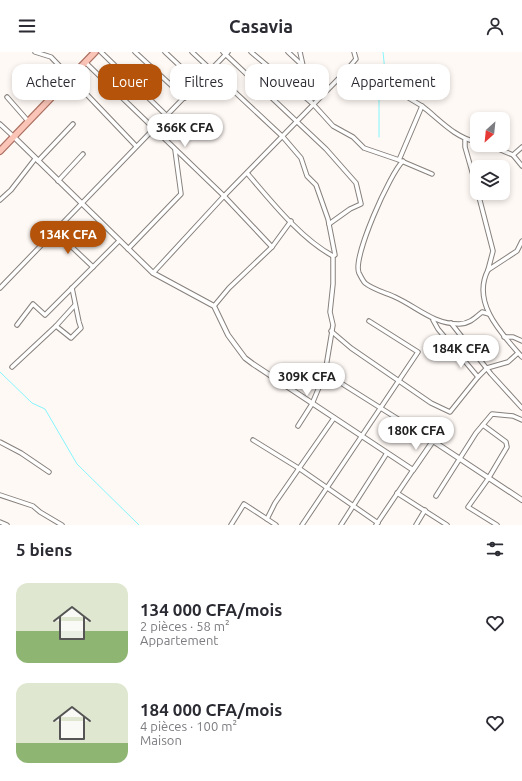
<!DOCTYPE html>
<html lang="fr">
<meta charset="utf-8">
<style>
:root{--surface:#fff;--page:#f7f7f7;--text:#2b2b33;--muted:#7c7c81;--accent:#b45309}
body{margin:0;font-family:Ubuntu,sans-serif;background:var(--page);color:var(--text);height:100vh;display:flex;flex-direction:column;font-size:15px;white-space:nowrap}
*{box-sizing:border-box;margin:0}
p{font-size:13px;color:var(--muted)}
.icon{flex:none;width:22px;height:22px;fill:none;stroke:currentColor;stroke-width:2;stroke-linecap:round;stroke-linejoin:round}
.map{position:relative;height:473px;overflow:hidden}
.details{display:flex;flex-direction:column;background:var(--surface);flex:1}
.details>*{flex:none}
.top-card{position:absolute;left:12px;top:12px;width:498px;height:36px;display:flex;gap:8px}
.needle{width:26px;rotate:207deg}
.fabs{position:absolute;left:470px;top:60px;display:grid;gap:8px}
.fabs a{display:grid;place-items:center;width:40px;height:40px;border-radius:8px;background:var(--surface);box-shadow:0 2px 6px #0003;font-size:20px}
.price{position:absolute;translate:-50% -34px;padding:0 9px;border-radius:14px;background:#fff;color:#222;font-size:13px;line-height:26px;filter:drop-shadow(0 1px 2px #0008)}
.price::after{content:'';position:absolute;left:50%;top:24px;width:12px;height:9px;margin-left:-6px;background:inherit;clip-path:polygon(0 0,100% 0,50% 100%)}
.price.current{background:var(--accent);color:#fff}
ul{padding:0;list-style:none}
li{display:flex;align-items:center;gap:12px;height:100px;padding:0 16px}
li span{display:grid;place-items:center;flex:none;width:112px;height:80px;border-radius:12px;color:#555}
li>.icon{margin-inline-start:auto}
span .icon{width:48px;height:48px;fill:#fffc;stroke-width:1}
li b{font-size:17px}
h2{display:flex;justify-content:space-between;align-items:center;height:48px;padding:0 16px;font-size:17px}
.pill{padding:0 14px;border-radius:12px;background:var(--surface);box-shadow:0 2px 6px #0003;font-size:14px;line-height:36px}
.pill.current{background:var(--accent);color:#fff}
header{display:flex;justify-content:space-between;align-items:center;height:52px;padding:0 16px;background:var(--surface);font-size:18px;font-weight:600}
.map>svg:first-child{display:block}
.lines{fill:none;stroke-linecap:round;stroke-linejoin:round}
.stream{stroke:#85f5fc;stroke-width:1}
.minor-casing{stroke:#87817d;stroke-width:5.5}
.tertiary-casing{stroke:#87817d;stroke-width:6}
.primary-casing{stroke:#aa6f60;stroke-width:8}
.minor{stroke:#fff;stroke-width:3.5}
.tertiary{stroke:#fff;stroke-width:4}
.primary{stroke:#fac4b7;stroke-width:5.5}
</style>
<header><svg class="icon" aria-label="menu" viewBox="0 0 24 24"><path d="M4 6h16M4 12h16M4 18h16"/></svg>Casavia<svg class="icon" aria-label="person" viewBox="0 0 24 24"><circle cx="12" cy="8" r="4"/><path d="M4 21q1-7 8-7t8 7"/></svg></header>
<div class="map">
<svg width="522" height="473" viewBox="0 0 522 473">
<rect width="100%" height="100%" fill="#fff9f5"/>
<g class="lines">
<!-- stream -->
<g class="stream">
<polyline points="382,29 385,20 383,0"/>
<polyline points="379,85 379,37 381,32"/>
<polyline points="0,320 32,351 45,357 77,412 139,473"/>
</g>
<defs>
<g id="minor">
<polyline points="35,0 51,5 136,94"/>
<polyline points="101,0 166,63"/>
<polyline points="135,0 185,46"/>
<polyline points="165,0 199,32"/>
<polyline points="192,0 283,85 301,106 307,124 316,133 328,167 335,203 333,204 333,232 330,260 333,273 325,321 312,352 298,374"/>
<polyline points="223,0 326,97 356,131 361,152 350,157 329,172"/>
<polyline points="251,0 313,52 333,74 353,85 364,96 399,108 432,122"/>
<polyline points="288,0 302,13"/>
<polyline points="300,0 311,50"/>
<polyline points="85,10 224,144 272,195"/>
<polyline points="346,19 355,25 382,30 422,54 399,108"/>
<polyline points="7,45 28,69"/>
<path d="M 422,54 C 439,67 455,86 477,90"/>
<polyline points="0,72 14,85"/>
<polyline points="465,88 465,95 477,137"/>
<polyline points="489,93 513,103"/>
<polyline points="522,95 513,103 522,114"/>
<polyline points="38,109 73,72"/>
<path d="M 403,109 C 390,121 352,206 359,221 C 360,223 363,229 365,231 C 372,237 386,241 395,245 C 417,255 433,272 459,272 C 469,272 475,266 482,260 L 489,262"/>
<path d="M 247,121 C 271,149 301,187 333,204"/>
<polyline points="58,129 83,102"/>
<polyline points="478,141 493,199 488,218 517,199 522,189"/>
<polyline points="0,148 11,138 35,107"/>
<polyline points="55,179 93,215"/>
<polyline points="128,197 181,142 175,98"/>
<path d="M 488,218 C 471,251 502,282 522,305"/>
<polyline points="153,221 224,144 346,19 356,7 354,0"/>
<polyline points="0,236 228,0"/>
<polyline points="214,254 229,236 272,195 291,169"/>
<polyline points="451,271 491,322 522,356"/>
<polyline points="17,273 33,252 45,263 119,189"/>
<polyline points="56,274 75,253"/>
<polyline points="331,279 351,296 431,351 450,360 478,325 438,277 433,268"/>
<polyline points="504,285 513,285 522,289"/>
<polyline points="12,315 56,274 71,286 81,276 79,270 72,236"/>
<polyline points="325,321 433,389"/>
<polyline points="478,325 487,316 508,310 518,301"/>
<polyline points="483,373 506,390 507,395 488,427 468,455 497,473"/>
<polyline points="253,388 300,417 378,471"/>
<polyline points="0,390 21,401 49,420"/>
<polyline points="397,441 447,473"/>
<polyline points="0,443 33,454 40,460 62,473"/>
<polyline points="436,444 476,381 492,362 513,364 522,368"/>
<polyline points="0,470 7,473"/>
<polyline points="231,473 244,452 267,467"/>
<polyline points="276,473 267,467 275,451 334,366"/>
<polyline points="302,473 418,300 369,269"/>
<polyline points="341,473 387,401"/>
<polyline points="376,473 413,418"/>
<polyline points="416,473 425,458"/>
</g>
<polyline id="tertiary" points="14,85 153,221 214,254 228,283 245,306 253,312 413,418 433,389 522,448"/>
<polyline id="primary" points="0,99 95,0"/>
</defs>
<!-- minor casing -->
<use href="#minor" class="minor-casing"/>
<!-- tertiary casing -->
<use href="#tertiary" class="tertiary-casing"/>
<!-- primary casing -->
<use href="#primary" class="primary-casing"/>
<!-- minor -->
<use href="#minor" class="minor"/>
<!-- tertiary -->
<use href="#tertiary" class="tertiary"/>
<!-- primary -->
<use href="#primary" class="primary"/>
</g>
</svg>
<div class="fabs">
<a><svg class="needle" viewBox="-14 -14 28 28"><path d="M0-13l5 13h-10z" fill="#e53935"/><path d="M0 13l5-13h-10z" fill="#7c7c81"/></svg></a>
<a><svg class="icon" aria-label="layers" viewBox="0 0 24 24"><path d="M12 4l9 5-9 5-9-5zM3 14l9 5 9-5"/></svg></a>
</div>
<b class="price" style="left:185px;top:96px">366K CFA</b>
<b class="price current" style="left:68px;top:203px">134K CFA</b>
<b class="price" style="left:461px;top:317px">184K CFA</b>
<b class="price" style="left:307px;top:345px">309K CFA</b>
<b class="price" style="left:416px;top:399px">180K CFA</b>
<div class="top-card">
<a class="pill">Acheter</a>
<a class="pill current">Louer</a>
<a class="pill">Filtres</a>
<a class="pill">Nouveau</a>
<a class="pill">Appartement</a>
</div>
</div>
<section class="details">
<h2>5 biens<svg class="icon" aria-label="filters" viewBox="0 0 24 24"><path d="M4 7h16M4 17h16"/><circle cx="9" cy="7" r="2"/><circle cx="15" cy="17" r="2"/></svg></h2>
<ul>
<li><span style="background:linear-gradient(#dfe7d0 60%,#8fb573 0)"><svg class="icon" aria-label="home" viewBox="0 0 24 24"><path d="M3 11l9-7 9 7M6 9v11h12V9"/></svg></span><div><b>134 000 CFA/mois</b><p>2 pièces · 58 m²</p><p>Appartement</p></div><svg class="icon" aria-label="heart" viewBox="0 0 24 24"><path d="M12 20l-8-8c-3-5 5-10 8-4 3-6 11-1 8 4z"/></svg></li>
<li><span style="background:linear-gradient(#dfe7d0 75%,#8fb573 0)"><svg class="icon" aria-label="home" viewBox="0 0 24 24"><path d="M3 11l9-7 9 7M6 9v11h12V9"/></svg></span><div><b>184 000 CFA/mois</b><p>4 pièces · 100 m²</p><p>Maison</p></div><svg class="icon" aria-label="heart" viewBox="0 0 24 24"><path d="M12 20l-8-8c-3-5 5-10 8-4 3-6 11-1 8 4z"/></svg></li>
</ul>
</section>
